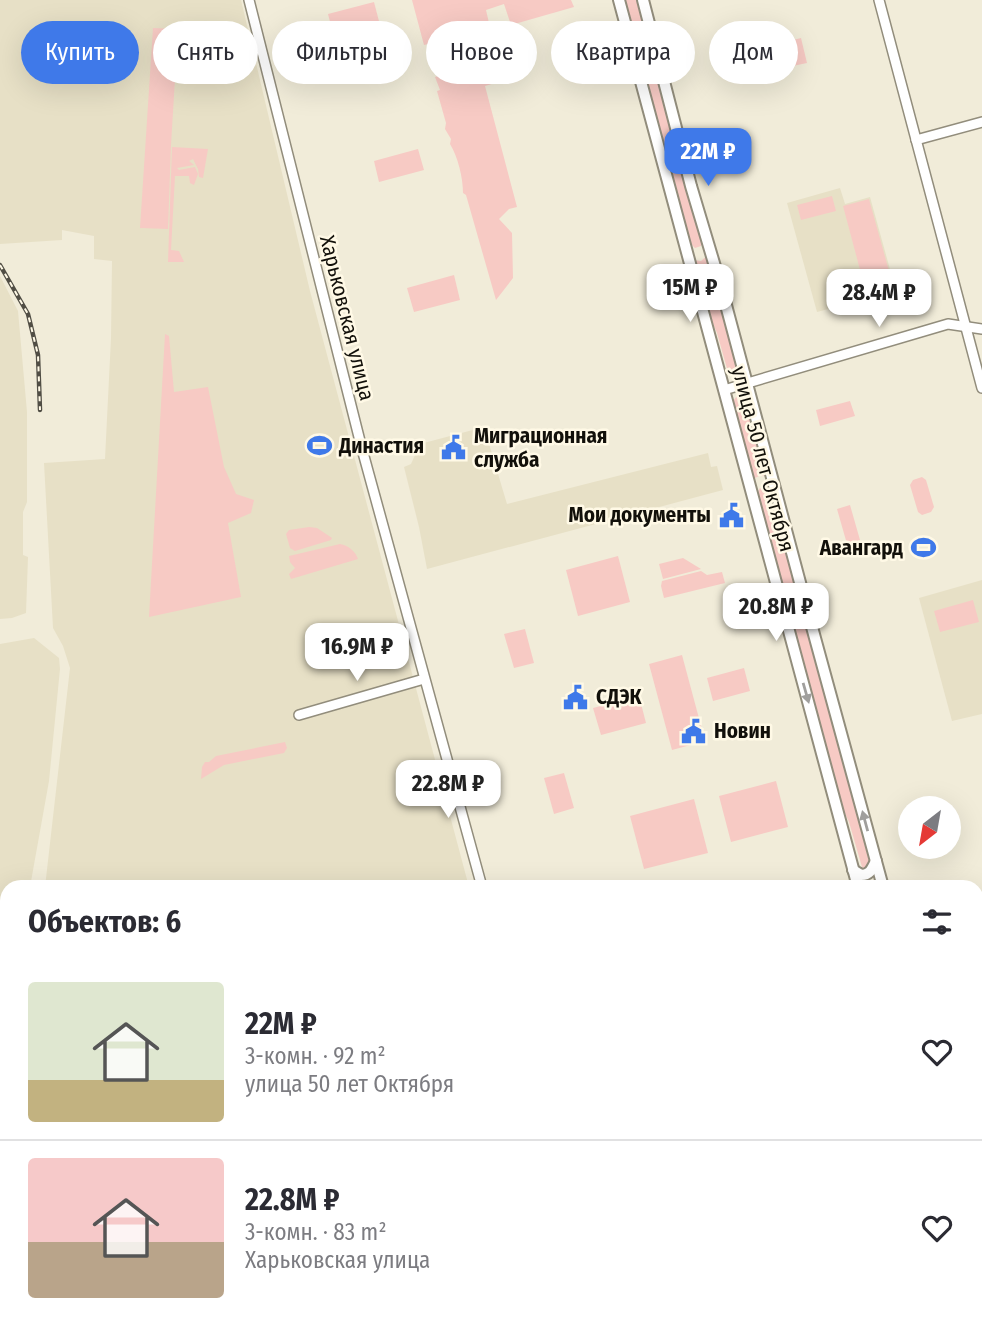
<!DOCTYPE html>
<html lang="ru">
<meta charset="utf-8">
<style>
:root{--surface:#fff;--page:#f7f7f7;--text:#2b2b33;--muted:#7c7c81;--line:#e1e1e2;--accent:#3f79e9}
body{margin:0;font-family:"Fira Sans Condensed",sans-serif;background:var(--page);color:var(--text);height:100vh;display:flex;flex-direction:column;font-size:26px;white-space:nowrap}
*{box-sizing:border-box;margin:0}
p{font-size:23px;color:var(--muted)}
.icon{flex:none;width:38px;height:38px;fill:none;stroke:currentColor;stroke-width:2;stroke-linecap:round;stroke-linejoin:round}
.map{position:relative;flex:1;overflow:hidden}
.details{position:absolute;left:0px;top:880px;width:984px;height:450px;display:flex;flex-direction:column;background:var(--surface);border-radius:21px 21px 0 0;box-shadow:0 7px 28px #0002}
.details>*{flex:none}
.hud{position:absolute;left:21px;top:21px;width:942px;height:63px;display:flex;gap:14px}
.needle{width:46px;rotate:211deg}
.buttons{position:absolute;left:898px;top:796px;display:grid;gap:14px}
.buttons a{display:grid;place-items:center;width:63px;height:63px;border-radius:50%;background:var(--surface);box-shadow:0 7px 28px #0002;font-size:35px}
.price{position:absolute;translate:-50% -60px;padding:0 16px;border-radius:14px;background:#fff;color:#222;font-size:23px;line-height:46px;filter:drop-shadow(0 2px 4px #0008)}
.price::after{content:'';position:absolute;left:50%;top:42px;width:21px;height:16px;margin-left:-10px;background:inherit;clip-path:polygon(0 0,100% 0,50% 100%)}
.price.active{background:var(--accent);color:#fff}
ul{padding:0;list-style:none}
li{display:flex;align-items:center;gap:21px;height:175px;padding:0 28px}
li+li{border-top:2px solid var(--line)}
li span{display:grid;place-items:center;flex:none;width:196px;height:140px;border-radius:7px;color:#555}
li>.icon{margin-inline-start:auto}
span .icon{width:84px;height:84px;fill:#fffc;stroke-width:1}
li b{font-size:30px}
h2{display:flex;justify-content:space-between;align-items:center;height:84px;padding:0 28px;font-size:30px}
.tag{padding:0 24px;border-radius:32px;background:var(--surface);box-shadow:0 7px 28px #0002;font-size:24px;line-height:63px}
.tag.active{background:var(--accent);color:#fff}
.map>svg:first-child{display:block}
.built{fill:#e7e0c6}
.green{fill:#f7cac4}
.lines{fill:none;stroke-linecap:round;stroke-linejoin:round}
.minor-casing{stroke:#928d7c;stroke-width:12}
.major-casing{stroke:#928d7c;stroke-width:14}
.minor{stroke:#fff;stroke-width:9}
.major{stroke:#fff;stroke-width:10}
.rail-casing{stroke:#514e45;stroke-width:4.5}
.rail{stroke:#fff9e6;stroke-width:2;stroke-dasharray:5;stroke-linecap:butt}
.oneway{fill:#a09f9d}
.labels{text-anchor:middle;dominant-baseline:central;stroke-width:5;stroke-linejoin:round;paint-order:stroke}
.street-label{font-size:21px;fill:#12100a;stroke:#fff9e6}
.poi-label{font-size:21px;font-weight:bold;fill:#12100a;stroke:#fff9e6;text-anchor:start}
</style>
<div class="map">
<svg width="982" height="1329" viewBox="0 0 982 1329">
<rect width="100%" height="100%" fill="#f1ecd9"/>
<!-- built -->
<g class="built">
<polygon points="0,0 241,0 310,291 469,887 45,887 70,668 63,646 53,628 44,463 105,459 111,338 112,261 94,259 94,236 62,230 62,240 0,244"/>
<polygon points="840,188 845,204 870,197 896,291 817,312 787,203"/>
<polygon points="0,276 18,311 27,412 27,502 23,512 23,555 28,557 26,613 12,618 0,619"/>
<polygon points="484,427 507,504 708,453 711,467 717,466 723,490 427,569 419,527 404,467 411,464 420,444"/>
<polygon points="982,580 982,714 952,721 919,598"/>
<polygon points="34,638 59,658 60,669 49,781 30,887 7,887 7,944 0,957 0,644"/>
<polygon points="635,1323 958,1323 960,1329 636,1329"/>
</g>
<!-- green -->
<g class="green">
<polygon points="412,0 571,0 574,7 511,25 504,4 486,10 489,23 470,28 471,33 424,45"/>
<polygon points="625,0 638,0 703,241 701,246 695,248 691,244"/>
<polygon points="374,2 388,56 342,68 328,14"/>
<polygon points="153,28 178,29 171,145 168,229 140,228"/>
<polygon points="801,38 807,63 788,67 769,61 765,47"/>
<path d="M 490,62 L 495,83 L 485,86 L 517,207 L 509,209 L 499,219 L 512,233 L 513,278 L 496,300 L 466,195 L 463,193 C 463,178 458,157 450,144 L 451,139 L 445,129 L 446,123 L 437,91 L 440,90 L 435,77 Z"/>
<polygon points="172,147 208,149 203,178 199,177 198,169 193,159 189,161 194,165 177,168 179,170 195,167 198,174 194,185 190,183 189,176 175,176 171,250 179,251 184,262 168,262"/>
<polygon points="418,149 424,170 379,182 374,161"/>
<polygon points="832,196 836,211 801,220 797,205"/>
<polygon points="869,199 894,289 867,296 843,206"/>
<polygon points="707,256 737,369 733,375 728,372 717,333 708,312 694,260 701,261"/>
<polygon points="454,275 460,300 414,312 407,288"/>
<polygon points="165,334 169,336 174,392 208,387 224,467 236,494 254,500 251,513 228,523 241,597 149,617"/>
<polygon points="737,396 741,396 745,401 766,476 759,476 753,479 733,404 733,401"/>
<polygon points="850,401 855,416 820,426 816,410"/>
<polygon points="922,477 926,480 934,507 931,512 922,515 918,512 910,485 913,480"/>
<polygon points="760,488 766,490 779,538 789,560 870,865 865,870 862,867 849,822 840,803 757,493"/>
<polygon points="850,505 860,540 847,544 837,509"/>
<polygon points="309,527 317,528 332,538 331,540 295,551 290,548 286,534 289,530"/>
<path d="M 340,544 C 348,545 356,552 358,559 L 291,579 L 289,574 L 295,568 L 290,562 L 289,556 Z"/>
<polygon points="618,556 630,602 578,616 566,570"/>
<polygon points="683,558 701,569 663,579 659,564"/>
<polygon points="701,571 707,575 722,572 725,583 664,598 661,586 662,581"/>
<polygon points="973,600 979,622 940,632 934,611"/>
<polygon points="525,629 534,663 514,668 504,634"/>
<polygon points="682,655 704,737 698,743 672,750 649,664"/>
<polygon points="744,668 750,691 713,701 707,678"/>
<polygon points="639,696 646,723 601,735 593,708"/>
<polygon points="285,742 287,748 284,753 224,765 201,779 202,767 205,762 209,762 216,756"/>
<polygon points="564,773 574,808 554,814 544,778"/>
<polygon points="776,781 788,827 731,842 719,796"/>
<polygon points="694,799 708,853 644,869 630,816"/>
<polygon points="0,1085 7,1088 7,1158 0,1170"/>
</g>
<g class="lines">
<defs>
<g id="minor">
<polyline points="249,0 362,449 482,887"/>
<polyline points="879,0 982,388"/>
<polyline points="916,140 982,122"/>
<polyline points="724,390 948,324 982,329"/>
<polyline points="299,715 424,679"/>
<polyline points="976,979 982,978"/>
<polyline points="0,1265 7,1263"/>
<polyline points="601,1323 603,1329"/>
</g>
<g id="major">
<polyline points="619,0 858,887"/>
<polyline points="643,0 691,186 722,290 806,605 883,887"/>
<path d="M 853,870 L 861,875 C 870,875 872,869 876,861"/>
<polyline points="976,1232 982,1251"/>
<polyline points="976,1323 977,1329"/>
</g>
</defs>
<!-- minor casing -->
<use href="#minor" class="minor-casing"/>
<!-- major casing -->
<use href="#major" class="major-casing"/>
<!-- minor -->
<use href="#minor" class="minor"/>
<!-- major -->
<use href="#major" class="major"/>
<defs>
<polyline id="rail" points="0,265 28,314 38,355 40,410"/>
</defs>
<!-- rail casing -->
<use href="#rail" class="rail-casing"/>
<!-- rail -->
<use href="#rail" class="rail"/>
</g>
<!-- one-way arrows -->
<defs><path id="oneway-solid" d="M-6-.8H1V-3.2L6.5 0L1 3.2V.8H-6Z" transform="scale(1.75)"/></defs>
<g class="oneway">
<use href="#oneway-solid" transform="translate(806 693) rotate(74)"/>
<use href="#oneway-solid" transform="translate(865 821) rotate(-105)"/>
</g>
<!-- icons -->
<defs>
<symbol id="stadium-bare" viewBox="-9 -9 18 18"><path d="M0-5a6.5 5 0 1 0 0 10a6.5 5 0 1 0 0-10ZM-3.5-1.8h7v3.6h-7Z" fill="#3f79e9" stroke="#fff9e6" stroke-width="2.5" paint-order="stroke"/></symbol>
<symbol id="civic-bare" viewBox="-9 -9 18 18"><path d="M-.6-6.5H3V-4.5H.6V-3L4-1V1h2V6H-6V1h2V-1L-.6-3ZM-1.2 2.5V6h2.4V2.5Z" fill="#3f79e9" stroke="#fff9e6" stroke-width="2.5" paint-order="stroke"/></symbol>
</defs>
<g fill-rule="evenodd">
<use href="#stadium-bare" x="302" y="428" width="35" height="35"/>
<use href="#civic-bare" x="436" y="430" width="35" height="35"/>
<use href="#civic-bare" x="714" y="498" width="35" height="35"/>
<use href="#stadium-bare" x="906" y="530" width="35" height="35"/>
<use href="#civic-bare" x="558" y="680" width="35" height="35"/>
<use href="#civic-bare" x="676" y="714" width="35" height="35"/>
</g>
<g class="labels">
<!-- street labels -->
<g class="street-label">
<text transform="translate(347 318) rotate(76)">Харьковская улица</text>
<text transform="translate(763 459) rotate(75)">улица 50 лет Октября</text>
</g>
<!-- poi labels -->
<g class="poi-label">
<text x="474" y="436">Миграционная<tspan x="474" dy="24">служба</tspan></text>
<text x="339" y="446">Династия</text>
<text x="711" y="515" text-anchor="end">Мои документы</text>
<text x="903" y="548" text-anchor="end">Авангард</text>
<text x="596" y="697">СДЭК</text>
<text x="714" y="731">Новин</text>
</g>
</g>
</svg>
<div class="buttons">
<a><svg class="needle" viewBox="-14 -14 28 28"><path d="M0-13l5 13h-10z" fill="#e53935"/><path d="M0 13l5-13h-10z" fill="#7c7c81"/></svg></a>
</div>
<b class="price active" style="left:708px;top:188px">22M ₽</b>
<b class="price" style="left:690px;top:324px">15M ₽</b>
<b class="price" style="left:879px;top:329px">28.4M ₽</b>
<b class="price" style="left:776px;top:643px">20.8M ₽</b>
<b class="price" style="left:357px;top:683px">16.9M ₽</b>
<b class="price" style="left:448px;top:820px">22.8M ₽</b>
<div class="hud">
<a class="tag active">Купить</a>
<a class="tag">Снять</a>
<a class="tag">Фильтры</a>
<a class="tag">Новое</a>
<a class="tag">Квартира</a>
<a class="tag">Дом</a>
</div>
<section class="details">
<h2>Объектов: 6<svg class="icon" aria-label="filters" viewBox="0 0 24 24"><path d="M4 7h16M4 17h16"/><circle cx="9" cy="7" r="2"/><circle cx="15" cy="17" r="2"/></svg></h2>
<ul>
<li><span style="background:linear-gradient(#dfe7d0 70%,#c2b280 0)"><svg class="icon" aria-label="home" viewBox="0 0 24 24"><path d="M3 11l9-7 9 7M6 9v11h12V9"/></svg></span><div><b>22M ₽</b><p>3-комн. · 92 m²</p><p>улица 50 лет Октября</p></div><svg class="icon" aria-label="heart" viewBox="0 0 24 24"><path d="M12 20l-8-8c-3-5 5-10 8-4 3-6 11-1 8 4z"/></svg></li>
<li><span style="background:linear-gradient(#f6c9c9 60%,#b9a48a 0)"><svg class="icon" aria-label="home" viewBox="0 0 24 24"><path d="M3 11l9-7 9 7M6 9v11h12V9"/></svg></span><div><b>22.8M ₽</b><p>3-комн. · 83 m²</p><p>Харьковская улица</p></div><svg class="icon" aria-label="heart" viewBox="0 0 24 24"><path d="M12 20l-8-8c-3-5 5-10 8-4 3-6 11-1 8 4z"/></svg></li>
</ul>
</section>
</div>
